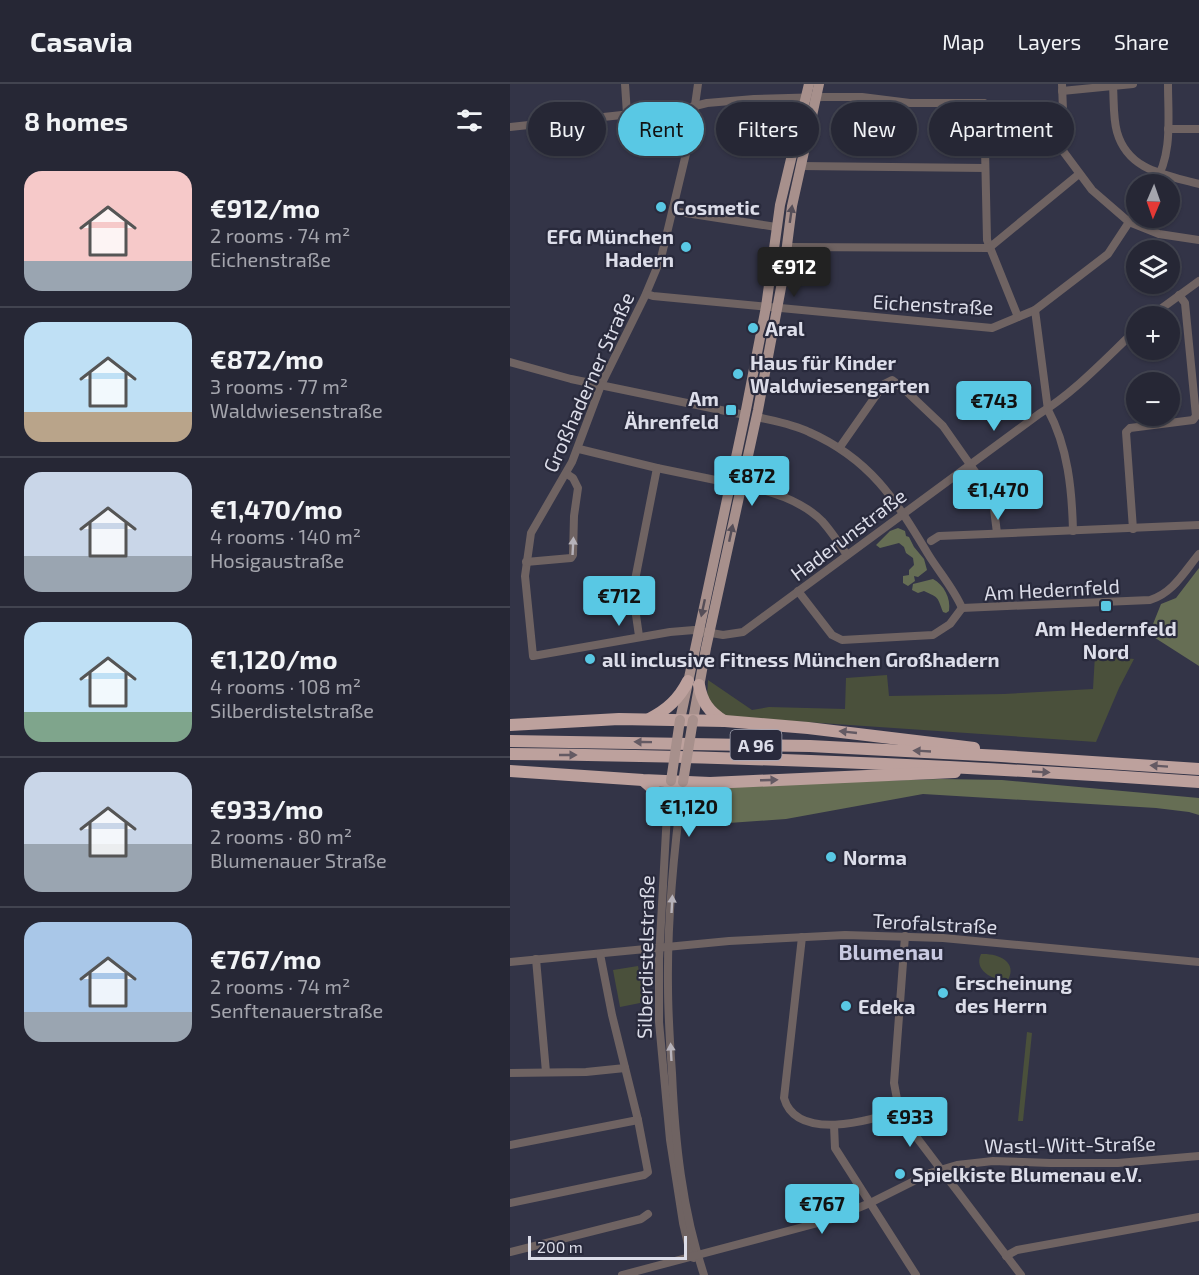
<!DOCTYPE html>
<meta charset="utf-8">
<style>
:root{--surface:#262735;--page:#323341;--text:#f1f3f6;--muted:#a4a5ad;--line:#424450;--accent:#59c8e4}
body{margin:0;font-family:"Exo 2",sans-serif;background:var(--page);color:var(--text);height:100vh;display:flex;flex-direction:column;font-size:22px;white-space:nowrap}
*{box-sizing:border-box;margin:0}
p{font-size:20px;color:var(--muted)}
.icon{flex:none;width:33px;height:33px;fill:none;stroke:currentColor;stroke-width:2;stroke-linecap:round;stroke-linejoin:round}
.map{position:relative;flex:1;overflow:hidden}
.drawer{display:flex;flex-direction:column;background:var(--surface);width:510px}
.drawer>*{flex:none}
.banner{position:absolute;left:18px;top:18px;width:570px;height:54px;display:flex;gap:12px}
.needle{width:39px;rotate:182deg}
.controls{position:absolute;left:616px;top:90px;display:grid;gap:12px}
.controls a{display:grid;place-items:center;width:54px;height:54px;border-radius:50%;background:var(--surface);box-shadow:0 2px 4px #0004,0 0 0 2px var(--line);font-size:30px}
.scale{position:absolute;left:18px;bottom:15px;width:159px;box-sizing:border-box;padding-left:6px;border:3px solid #dcdde9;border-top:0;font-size:16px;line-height:21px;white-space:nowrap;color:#dcdde9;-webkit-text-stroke:4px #292a3c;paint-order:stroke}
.price{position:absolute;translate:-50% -51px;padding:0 14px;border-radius:6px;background:var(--accent);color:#111;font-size:20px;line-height:39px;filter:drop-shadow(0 2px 3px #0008)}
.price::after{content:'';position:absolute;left:50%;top:36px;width:18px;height:14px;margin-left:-9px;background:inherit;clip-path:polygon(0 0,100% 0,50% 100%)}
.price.active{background:#222;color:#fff}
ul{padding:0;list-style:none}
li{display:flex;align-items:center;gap:18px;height:150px;padding:0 24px}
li+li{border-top:2px solid var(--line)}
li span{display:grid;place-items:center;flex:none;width:168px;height:120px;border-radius:18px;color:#555}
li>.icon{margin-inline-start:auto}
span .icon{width:72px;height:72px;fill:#fffc;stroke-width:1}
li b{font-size:26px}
h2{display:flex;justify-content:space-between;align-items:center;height:72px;padding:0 24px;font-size:26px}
.chip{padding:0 21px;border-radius:27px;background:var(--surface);box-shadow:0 2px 4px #0004,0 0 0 2px var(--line);font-size:21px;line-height:54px}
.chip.active{background:var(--accent);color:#111}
header{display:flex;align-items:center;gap:36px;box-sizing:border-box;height:84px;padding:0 30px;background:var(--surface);border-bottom:2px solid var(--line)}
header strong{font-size:28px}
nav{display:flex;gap:33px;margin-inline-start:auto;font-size:21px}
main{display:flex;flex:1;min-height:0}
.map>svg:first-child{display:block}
.green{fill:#4a503b}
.forest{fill:#666e54}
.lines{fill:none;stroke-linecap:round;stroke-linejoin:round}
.minor{stroke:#6f6362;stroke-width:8}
.major{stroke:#a7908c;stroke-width:10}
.highway{stroke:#bda19d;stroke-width:12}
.major-bridge{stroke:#a7908c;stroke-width:10}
.oneway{fill:#554e58}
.oneway2{fill:#b6b2ba}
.oneway3{fill:#645a63}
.poi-dot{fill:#59c8e4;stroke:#292a3c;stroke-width:2}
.labels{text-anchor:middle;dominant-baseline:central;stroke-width:4.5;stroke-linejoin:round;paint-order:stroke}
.shield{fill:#292a3c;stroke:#a6a7b5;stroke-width:1.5}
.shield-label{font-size:18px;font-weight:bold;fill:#dcdde9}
.poi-label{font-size:20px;font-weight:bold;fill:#dcdde9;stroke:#292a3c;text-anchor:start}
.street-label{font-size:20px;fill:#dcdde9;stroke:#292a3c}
.quarter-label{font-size:22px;font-weight:bold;fill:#c8c9e1;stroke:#292a3c}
</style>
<header>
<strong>Casavia</strong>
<nav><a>Map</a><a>Layers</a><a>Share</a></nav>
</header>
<main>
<section class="drawer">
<h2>8 homes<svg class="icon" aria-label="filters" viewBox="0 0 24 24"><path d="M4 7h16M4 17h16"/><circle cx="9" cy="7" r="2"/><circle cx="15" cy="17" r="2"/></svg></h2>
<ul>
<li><span style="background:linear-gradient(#f6c9c9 75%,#9aa5b1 0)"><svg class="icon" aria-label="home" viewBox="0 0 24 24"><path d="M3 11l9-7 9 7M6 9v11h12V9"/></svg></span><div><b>€912/mo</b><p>2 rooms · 74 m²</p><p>Eichenstraße</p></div></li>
<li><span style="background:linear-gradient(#bfe0f5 75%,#b9a48a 0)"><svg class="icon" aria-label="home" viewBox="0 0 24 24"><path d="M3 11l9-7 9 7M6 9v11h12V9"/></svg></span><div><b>€872/mo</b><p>3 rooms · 77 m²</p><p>Waldwiesenstraße</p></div></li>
<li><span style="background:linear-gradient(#c9d6e8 70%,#9aa5b1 0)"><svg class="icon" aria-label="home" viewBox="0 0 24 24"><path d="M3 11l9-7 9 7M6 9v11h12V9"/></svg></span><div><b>€1,470/mo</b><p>4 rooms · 140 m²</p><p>Hosigaustraße</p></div></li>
<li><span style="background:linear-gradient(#bfe0f5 75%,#7fa58c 0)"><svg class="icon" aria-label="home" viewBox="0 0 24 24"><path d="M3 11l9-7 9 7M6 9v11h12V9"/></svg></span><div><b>€1,120/mo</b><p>4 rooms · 108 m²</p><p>Silberdistelstraße</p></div></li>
<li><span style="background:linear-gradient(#c9d6e8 60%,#9aa5b1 0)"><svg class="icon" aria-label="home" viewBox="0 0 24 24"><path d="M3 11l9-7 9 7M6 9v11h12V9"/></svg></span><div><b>€933/mo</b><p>2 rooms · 80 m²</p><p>Blumenauer Straße</p></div></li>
<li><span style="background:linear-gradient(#a9c7e8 75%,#9aa5b1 0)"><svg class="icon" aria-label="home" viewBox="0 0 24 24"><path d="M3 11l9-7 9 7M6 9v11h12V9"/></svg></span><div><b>€767/mo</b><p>2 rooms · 74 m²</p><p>Senftenauerstraße</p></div></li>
</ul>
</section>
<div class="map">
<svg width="689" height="1191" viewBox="0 0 689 1191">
<rect width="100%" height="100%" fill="#333447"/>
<!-- green -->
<g class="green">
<polygon points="585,571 624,575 609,604 586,658 209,632 197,614 198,596 242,626 259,623 335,625 336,594 377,591 379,612 494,610 583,605"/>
<path d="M 471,870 C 487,869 508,877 498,896 C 484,897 463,887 471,870 Z"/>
<polygon points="128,882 135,918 110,923 103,886"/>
<polygon points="517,948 522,949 513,1037 508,1037"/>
</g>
<!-- forest -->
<g class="forest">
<polygon points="388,444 395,447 396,452 399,453 404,463 414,475 417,486 408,493 404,492 405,497 398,502 393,499 393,492 399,491 399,486 404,481 403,474 396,469 394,463 389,459 370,464 366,461 380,447"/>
<polygon points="689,484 689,582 639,550 651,520 666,514"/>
<path d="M 423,495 C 434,501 441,514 439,527 L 436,529 L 433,528 C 427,512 429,514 414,507 L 408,509 L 402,506 L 403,500 Z"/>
<polygon points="430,695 492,696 689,714 689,731 679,728 646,724 413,710 276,735 176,742 181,718 203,702"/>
</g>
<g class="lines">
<!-- minor -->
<g class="minor">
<polyline points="115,0 117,30"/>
<path d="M 188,0 L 181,49 L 151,174 L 135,212 L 91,301 L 62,378 L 21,449 L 15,492 L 23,572 L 160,548 L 184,546 L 213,551 L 233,548 L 529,330 C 566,307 595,275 627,245"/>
<path d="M 603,2 C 604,17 603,34 607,48 C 618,87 656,91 689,100"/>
<polyline points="552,7 623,0"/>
<polyline points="474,19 477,156 508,233"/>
<polyline points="0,43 177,24 197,19 244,15 314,13 352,13 400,19 471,19 497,24 520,34 530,42 547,59 582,106 619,138 649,150 689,156"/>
<polyline points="658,45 689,45"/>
<polyline points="547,59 554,53 552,0"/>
<polyline points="290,82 475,84"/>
<path d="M 644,100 C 663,71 658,34 658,0"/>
<polyline points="163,127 266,143"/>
<polyline points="277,163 479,164 569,90"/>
<polyline points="137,210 143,212 482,244 525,226 598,170 627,126"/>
<path d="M 525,226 L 538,326 C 558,363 562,406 563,447"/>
<polyline points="641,232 689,197"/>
<polyline points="0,278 61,295 235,331"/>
<path d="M 247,333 C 264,337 283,340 299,348 C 360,375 385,415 418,470 C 429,488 444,505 452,524"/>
<polyline points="330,363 374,300 382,296 395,306 433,342 473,399 484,425 487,449"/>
<polyline points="69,365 147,384 220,399"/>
<path d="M 232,401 C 260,407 291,416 312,437 C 321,447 329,459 337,471"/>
<polyline points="623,445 616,348 620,344 683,336 686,332 675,219 669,211"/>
<polyline points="421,457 429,452 689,441"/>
<polyline points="16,478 61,474 63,471 64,432 68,404 63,394 57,390"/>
<polyline points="288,507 322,551 332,556 423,551 440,540 452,524"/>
<path d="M 452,524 L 640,516 C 663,509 674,488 689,470"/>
<polyline points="129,552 125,524 125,496 147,384"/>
<polyline points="161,697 157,729 149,875 149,938 160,1056 173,1139 181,1173 184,1174"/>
<path d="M 173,698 C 164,765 157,834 158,902 C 158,931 160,960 162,989 C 165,1057 172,1126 194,1191"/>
<polyline points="395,852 384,999 389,1026 395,1038 511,1191"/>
<path d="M 292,853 L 274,1014 C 286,1057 360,1038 389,1026"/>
<polyline points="26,875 36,988"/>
<polyline points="0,878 219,857 335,851 433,854 689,878"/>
<polyline points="0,989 76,988 115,984"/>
<polyline points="324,1041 325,1064 406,1191"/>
<polyline points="0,1061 128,1036"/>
<polyline points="0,1119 134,1091 138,1088 128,1036 102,931 90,870"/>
<polyline points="0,1168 131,1135 138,1130"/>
<polyline points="496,1172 507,1166 689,1133"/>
<polyline points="112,1191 319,1136 360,1119 420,1089 447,1081 483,1077 540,1079 608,1079 689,1072"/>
</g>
<!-- major -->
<g class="major">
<polyline points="170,636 235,331 256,223 270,121 299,0"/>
<polyline points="183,636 196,564 248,326 273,193 282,122 309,0"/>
</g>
<!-- highway -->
<g class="highway">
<path d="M 189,601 C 192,618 199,628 214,637"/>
<path d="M 139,635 C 157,626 169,615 178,597"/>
<polyline points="0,641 109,635 215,637 298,644 464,664"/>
<polyline points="0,657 300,662 491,672 689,685"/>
<path d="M 0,670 C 230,672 459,682 689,698"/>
<polyline points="0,687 133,696 200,699 445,688"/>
<polyline points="134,697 150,711 157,729"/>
<polyline points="169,729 181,711 199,699"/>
</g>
<!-- major-bridge -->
<g class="major-bridge">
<polyline points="161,697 170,636"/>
<polyline points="173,698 183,636"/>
</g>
</g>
<!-- one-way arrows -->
<defs><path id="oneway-solid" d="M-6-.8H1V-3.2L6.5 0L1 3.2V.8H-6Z" transform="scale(1.5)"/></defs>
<g class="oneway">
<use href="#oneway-solid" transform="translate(281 130) rotate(-82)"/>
<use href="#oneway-solid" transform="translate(221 449) rotate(-78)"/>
<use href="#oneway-solid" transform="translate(193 524) rotate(102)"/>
</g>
<g class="oneway2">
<use href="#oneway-solid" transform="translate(63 462) rotate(-87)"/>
<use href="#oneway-solid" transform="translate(162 820) rotate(-87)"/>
<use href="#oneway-solid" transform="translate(161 968) rotate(-93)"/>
</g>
<g class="oneway3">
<use href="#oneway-solid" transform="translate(338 648) rotate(-174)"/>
<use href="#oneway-solid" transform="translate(133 658) rotate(-179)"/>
<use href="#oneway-solid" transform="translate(412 667) rotate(-177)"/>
<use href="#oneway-solid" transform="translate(58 671)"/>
<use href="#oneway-solid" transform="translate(649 682) rotate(-176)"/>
<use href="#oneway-solid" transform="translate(531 688) rotate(3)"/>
<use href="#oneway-solid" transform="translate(259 696) rotate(-2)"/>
</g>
<!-- markers -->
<g class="poi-dot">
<circle cx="151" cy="123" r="6"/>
<circle cx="176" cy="163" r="6"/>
<circle cx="243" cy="244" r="6"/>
<circle cx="228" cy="290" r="6"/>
<rect x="215" y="320" width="12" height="12" rx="3"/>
<rect x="590" y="516" width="12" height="12" rx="3"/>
<circle cx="80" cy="575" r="6"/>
<circle cx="321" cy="773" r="6"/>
<circle cx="433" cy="909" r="6"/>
<circle cx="336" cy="922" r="6"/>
<circle cx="390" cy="1090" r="6"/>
</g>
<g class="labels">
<!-- shield labels -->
<rect class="shield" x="220.5" y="646" width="51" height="30" rx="4.5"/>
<g class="shield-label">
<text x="246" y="661">A 96</text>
</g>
<!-- poi labels -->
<g class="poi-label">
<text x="163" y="123">Cosmetic</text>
<text x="164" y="152" text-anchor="end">EFG München<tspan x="164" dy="23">Hadern</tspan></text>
<text x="255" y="244">Aral</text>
<text x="240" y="278">Haus für Kinder<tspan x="240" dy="23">Waldwiesengarten</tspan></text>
<text x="209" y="314" text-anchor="end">Am<tspan x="209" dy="23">Ährenfeld</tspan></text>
<text x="596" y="544" text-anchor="middle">Am Hedernfeld<tspan x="596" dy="23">Nord</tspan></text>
<text x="92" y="575">all inclusive Fitness München Großhadern</text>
<text x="333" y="773">Norma</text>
<text x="445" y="898">Erscheinung<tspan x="445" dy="23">des Herrn</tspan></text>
<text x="348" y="922">Edeka</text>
<text x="402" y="1090">Spielkiste Blumenau e.V.</text>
</g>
<!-- street labels -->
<g class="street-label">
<text transform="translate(423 220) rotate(3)">Eichenstraße</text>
<text transform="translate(78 298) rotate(-66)">Großhaderner Straße</text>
<text transform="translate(338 450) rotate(-37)">Haderunstraße</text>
<text transform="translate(542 505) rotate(-3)">Am Hedernfeld</text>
<text transform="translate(425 839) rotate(3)">Terofalstraße</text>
<text transform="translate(135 873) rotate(-89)">Silberdistelstraße</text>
<text transform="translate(560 1060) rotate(-1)">Wastl-Witt-Straße</text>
</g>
<!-- quarter labels -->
<g class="quarter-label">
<text x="381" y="867">Blumenau</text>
</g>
</g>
</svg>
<div class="controls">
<a><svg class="needle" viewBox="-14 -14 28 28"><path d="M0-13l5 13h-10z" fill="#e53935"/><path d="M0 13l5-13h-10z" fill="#a4a5ad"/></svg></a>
<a><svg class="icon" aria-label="layers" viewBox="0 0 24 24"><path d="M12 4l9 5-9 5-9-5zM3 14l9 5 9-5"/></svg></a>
<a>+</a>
<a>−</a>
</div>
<div class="scale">200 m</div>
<b class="price active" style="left:284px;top:214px">€912</b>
<b class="price" style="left:484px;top:348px">€743</b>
<b class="price" style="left:242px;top:423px">€872</b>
<b class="price" style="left:488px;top:437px">€1,470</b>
<b class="price" style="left:109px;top:543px">€712</b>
<b class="price" style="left:179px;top:754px">€1,120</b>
<b class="price" style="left:400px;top:1064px">€933</b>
<b class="price" style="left:312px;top:1151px">€767</b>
<div class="banner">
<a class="chip">Buy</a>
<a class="chip active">Rent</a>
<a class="chip">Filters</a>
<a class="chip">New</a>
<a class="chip">Apartment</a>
</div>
</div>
</main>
